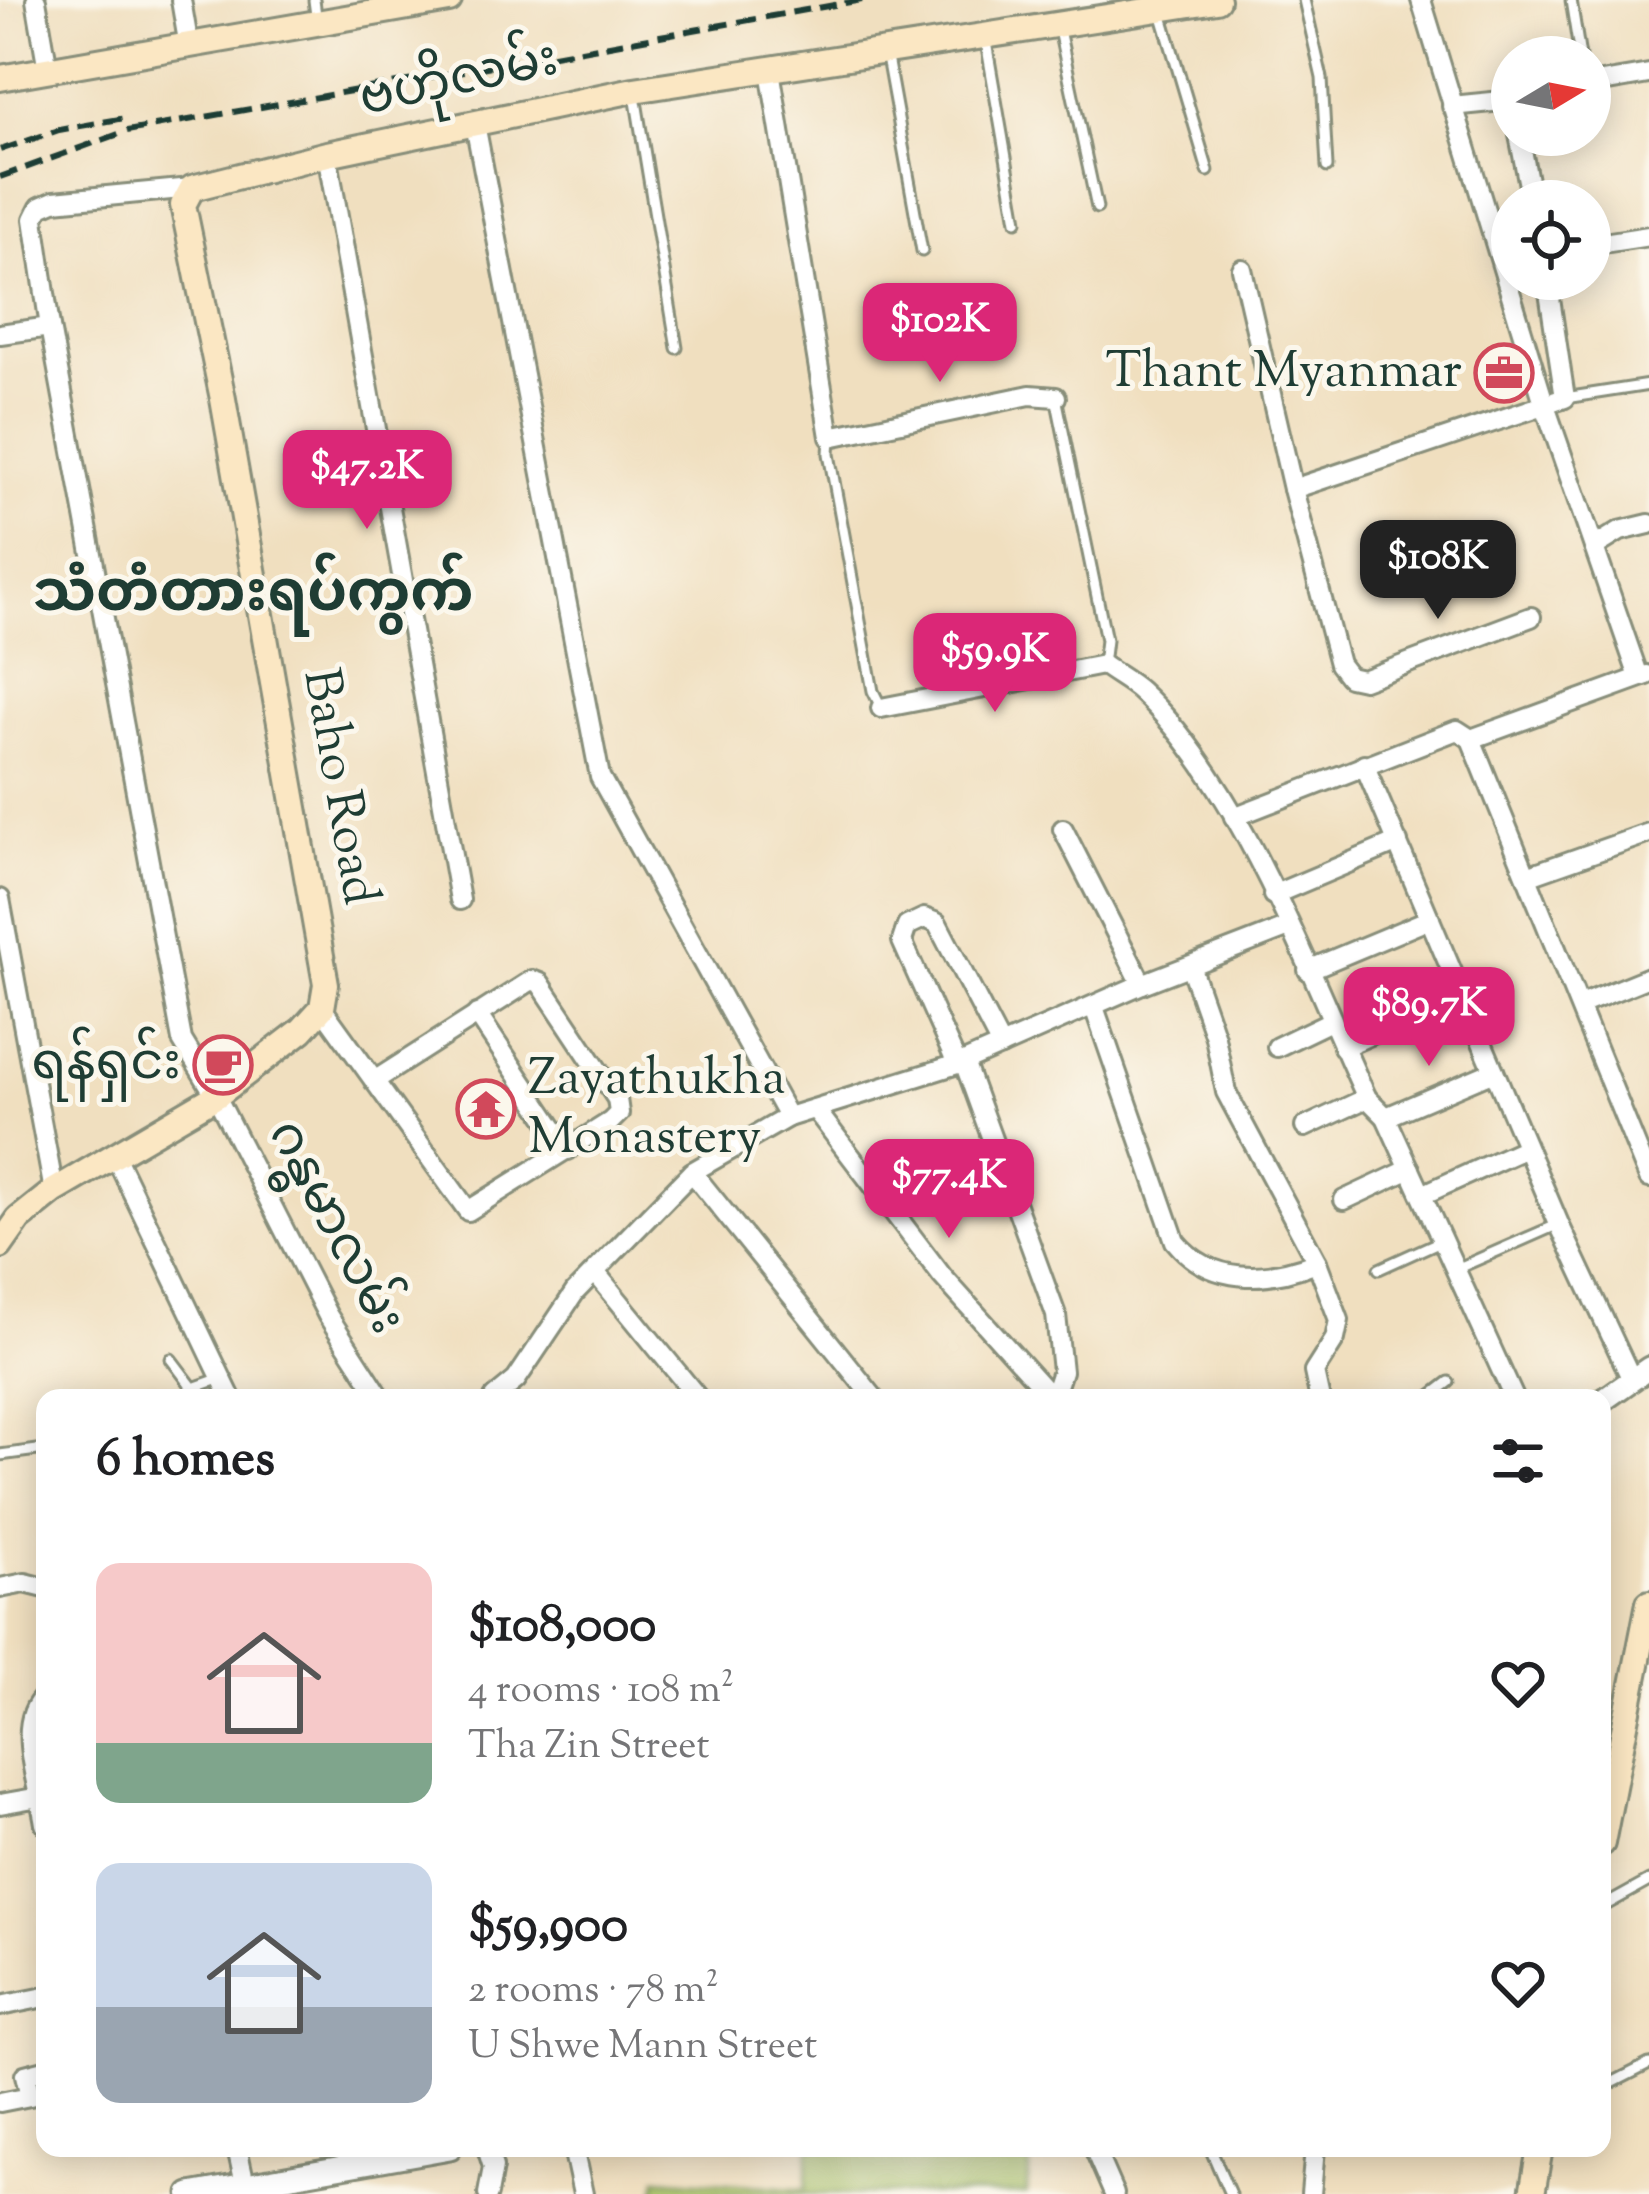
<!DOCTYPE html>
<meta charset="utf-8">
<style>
:root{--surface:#fff;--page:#f6f6f6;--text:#202124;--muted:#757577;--accent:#db2777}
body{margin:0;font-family:"Sorts Mill Goudy","Noto Sans Myanmar",serif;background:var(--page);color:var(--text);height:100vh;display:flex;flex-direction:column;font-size:45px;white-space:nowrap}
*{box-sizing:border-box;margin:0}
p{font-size:39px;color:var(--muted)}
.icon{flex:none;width:66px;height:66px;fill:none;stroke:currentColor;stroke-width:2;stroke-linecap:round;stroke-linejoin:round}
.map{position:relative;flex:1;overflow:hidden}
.details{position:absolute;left:36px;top:1389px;width:1575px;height:768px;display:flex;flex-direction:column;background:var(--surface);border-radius:24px;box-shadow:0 6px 30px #0003}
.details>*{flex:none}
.needle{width:78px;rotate:80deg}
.controls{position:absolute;left:1491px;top:36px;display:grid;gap:24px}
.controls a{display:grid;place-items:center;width:120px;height:120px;border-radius:50%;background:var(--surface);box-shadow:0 6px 30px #0003;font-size:60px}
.price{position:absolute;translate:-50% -102px;padding:0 27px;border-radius:24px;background:var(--accent);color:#fff;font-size:39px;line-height:78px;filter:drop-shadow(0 3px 6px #0008)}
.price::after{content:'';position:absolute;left:50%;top:72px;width:36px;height:27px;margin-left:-18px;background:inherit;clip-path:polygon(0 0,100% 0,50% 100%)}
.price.on{background:#222;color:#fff}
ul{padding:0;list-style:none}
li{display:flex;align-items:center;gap:36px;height:300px;padding:0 60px}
li span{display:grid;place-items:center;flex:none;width:336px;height:240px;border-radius:24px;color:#555}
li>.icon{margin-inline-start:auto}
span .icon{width:144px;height:144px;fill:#fffc;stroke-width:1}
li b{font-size:51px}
h2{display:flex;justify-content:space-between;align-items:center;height:144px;padding:0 60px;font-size:51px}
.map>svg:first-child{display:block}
.green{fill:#a4be64;stroke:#627e4c;stroke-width:3}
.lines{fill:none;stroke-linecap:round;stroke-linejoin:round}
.service-casing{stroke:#888e7a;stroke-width:15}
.minor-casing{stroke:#888e7a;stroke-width:24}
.tertiary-casing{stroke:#888e7a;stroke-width:27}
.secondary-casing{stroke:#888e7a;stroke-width:30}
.service{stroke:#fff;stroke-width:9}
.minor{stroke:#fff;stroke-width:18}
.tertiary{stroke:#fff;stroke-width:21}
.secondary{stroke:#fbe7c3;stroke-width:24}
.rail{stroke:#1f3d34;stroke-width:6;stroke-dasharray:18 9;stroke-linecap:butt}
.labels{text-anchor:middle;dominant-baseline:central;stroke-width:10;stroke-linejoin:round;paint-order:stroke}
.street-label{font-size:51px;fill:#1f3d34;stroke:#fbf7ec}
.poi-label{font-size:51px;fill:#1f3d34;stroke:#fbf7ec;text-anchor:end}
.quarter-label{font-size:57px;font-weight:bold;fill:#1f3d34;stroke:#fbf7ec}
</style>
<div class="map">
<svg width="1649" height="2194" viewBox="0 0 1649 2194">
<rect width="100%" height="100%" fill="#fbf7ec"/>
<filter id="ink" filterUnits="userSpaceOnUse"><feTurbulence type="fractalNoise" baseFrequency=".00833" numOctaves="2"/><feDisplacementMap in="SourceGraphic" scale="24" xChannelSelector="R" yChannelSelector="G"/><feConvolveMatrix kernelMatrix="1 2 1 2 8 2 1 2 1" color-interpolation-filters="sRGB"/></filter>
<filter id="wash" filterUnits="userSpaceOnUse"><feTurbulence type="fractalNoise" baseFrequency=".004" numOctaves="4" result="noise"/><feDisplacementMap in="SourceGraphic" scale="48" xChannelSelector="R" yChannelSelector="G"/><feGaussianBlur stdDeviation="2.7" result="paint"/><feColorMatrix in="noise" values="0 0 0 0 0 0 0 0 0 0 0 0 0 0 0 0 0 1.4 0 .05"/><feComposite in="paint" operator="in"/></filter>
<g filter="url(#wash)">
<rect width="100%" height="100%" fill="#f0dfbf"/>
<!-- green -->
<polygon class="green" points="809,2148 1031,2148 1027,2194 655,2194 657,2178 806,2189"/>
</g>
<g filter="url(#ink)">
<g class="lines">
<defs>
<g id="service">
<polyline points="314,0 317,23"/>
<polyline points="1304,0 1322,78 1327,167"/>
<polyline points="1571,0 1580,57"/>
<polyline points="1160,9 1208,171"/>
<polyline points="1058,25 1097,208"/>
<polyline points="985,36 1017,221"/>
<polyline points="886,52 922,251"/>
<polyline points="635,95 677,348"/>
<polyline points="1056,397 1106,640 1103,665"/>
<polyline points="1565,398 1649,385"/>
<polyline points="830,437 829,454 873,691 881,707"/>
<polyline points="1379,1269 1443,1240"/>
<polyline points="1456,1269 1559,1224"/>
<polyline points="171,1359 193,1388 221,1378"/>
<polyline points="1428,1398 1449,1382"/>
<polyline points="0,1455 45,1449"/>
<polyline points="1602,1907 1649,1881"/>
<polyline points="1602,2088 1649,2064"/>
<polyline points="1210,2148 1230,2194"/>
</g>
<g id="minor">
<polyline points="36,0 48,70"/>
<polyline points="181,0 189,47"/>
<polyline points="1421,0 1544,403 1639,677"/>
<polyline points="770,70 830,437 1030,395 1056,397"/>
<polyline points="1590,84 1649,74"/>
<polyline points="1452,106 1512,100"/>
<polyline points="475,124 600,777 788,1117"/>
<polyline points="1519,135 1532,201"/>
<polyline points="327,154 460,900"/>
<polyline points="192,188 54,201 40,207 34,219 50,327 182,1040 216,1096 328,1316 381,1398"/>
<polyline points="1590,245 1649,236"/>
<polyline points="1242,269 1293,489 1339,664 1349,677 1363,680 1531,617"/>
<polyline points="0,334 50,327"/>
<polyline points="1293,489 1565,398 1547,279"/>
<polyline points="1594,547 1620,531 1649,524"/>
<path d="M 881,708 L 1103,665 C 1115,674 1129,681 1140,691 C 1242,785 1309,973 1367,1098 L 1386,1117 L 1514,1398"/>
<polyline points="1471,739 1649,1178"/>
<polyline points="1471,739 1647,675"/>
<polyline points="1364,764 1559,1224 1632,1380"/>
<polyline points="1234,817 1457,730 1471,739"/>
<polyline points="1063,829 1142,984"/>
<polyline points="1527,876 1649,833"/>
<polyline points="1273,895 1398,842"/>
<polyline points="0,899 54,1191"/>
<polyline points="1191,968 1215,1037 1226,1092 1317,1262 1339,1320 1335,1339 1314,1372 1319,1395"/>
<polyline points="1308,970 1430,919"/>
<polyline points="1580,1005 1649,977"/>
<path d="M 1094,1007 L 1175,1241 C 1211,1285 1267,1282 1317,1262"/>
<polyline points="322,1008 468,1211 610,1122 619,1113 617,1099 540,983 532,980 374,1081"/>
<polyline points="477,1014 568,1150"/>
<polyline points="1277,1047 1331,1021"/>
<polyline points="1343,1047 1462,995"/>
<polyline points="964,1062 1056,1315 1062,1371 1053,1398"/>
<polyline points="957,1064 902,941 907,926 924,918 937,923 1001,1046"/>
<polyline points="815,1109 942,1276 1052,1398"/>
<polyline points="1386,1117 1494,1071"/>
<polyline points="1305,1127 1367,1098"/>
<polyline points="116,1158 231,1398"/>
<polyline points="692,1172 874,1398"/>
<polyline points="1422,1195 1526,1148"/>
<polyline points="1344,1200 1410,1169"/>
<polyline points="595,1272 698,1398"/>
<polyline points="494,1398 516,1380 575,1292 692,1172 788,1117 964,1062 1142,984 1289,927"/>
<polyline points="0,1588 25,1583 45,1588"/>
<path d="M 45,1696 C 13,1723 40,1788 45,1824"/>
<polyline points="0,1804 45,1796"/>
<polyline points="0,2006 45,1997"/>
<polyline points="0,2102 30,2096 25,2075 45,2070"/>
<polyline points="237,2148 245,2184"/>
<polyline points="487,2148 493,2167 488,2194"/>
<polyline points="573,2148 583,2194"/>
<polyline points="1094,2148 1114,2194"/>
<polyline points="1311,2194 1315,2148"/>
</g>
<g id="tertiary">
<polyline points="1602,1401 1649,1368"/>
<polyline points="190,2194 450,2148"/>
</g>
<g id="secondary">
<polyline points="0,78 449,0"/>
<polyline points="0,1246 19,1219 54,1191 216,1096 302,1030 322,1008 326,984 223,399 183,205 192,188 327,154 634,90 1217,0"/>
<polyline points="1602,1843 1649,1603"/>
<polyline points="1532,2194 1540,2148"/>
</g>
</defs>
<!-- service casing -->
<use href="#service" class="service-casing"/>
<!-- minor casing -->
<use href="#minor" class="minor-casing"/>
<!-- tertiary casing -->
<use href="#tertiary" class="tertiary-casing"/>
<!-- secondary casing -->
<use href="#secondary" class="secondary-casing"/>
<!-- service -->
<use href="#service" class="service"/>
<!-- minor -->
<use href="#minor" class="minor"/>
<!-- tertiary -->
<use href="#tertiary" class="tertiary"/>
<!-- secondary -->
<use href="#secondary" class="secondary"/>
<!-- rail -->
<g class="rail">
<polyline points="0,150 59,130 125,118"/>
<polyline points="0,177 127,131 862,0"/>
</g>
</g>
</g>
<!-- icons -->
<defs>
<symbol id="office-ring" viewBox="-11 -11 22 22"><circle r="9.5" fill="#fbf7ec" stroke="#d1495b" stroke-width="1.5"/><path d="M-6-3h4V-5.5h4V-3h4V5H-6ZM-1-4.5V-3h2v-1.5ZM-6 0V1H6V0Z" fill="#d1495b"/></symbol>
<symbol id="cafe-ring" viewBox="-11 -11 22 22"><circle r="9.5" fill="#fbf7ec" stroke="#d1495b" stroke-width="1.5"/><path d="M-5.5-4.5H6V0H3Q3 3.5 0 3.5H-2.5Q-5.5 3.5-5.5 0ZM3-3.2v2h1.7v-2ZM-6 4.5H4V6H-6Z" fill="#d1495b"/></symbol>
<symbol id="temple-ring" viewBox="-11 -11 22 22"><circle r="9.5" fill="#fbf7ec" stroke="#d1495b" stroke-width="1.5"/><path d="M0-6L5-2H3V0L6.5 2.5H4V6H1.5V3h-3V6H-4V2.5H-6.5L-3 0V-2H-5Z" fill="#d1495b"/></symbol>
</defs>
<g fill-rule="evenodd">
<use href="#office-ring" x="1471" y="340" width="66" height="66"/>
<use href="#cafe-ring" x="190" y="1032" width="66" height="66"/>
<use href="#temple-ring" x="453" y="1076" width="66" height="66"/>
</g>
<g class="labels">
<!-- street labels -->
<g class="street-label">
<text transform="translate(459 81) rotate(-12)">ဗဟိုလမ်း</text>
<text transform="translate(338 787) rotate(80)">Baho Road</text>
<text transform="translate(334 1228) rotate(62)">ဂန္ဓမာလမ်း</text>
</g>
<!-- poi labels -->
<g class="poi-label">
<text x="1462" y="373">Thant Myanmar</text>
<text x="181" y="1065">ရန်ရှင်း</text>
<text x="528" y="1080" text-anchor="start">Zayathukha<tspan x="528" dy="59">Monastery</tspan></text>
</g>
<!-- quarter labels -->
<g class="quarter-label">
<text x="253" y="596">သံတံတားရပ်ကွက်</text>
</g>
</g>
</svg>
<div class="controls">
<a><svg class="needle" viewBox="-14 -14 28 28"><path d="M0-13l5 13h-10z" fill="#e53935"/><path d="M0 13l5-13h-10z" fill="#757577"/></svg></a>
<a><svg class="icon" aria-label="locate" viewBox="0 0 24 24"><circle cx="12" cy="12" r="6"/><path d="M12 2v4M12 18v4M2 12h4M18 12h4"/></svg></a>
</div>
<b class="price" style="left:940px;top:385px">$102K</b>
<b class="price" style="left:367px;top:532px">$47.2K</b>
<b class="price on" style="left:1438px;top:622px">$108K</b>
<b class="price" style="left:995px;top:715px">$59.9K</b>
<b class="price" style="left:1429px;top:1069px">$89.7K</b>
<b class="price" style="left:949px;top:1241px">$77.4K</b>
<section class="details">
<h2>6 homes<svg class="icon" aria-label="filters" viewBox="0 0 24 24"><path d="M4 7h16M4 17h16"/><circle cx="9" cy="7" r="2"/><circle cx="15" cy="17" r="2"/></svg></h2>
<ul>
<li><span style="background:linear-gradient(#f6c9c9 75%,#7fa58c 0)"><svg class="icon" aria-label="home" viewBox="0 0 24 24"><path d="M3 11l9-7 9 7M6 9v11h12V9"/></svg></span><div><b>$108,000</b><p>4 rooms · 108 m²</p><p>Tha Zin Street</p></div><svg class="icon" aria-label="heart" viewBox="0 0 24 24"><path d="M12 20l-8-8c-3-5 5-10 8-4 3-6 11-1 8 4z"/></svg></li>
<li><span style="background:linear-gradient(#c9d6e8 60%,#9aa5b1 0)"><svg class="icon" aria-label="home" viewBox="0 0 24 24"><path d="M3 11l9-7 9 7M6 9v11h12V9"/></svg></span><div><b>$59,900</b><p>2 rooms · 78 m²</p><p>U Shwe Mann Street</p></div><svg class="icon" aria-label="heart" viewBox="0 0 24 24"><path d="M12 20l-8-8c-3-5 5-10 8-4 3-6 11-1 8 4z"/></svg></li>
</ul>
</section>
</div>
